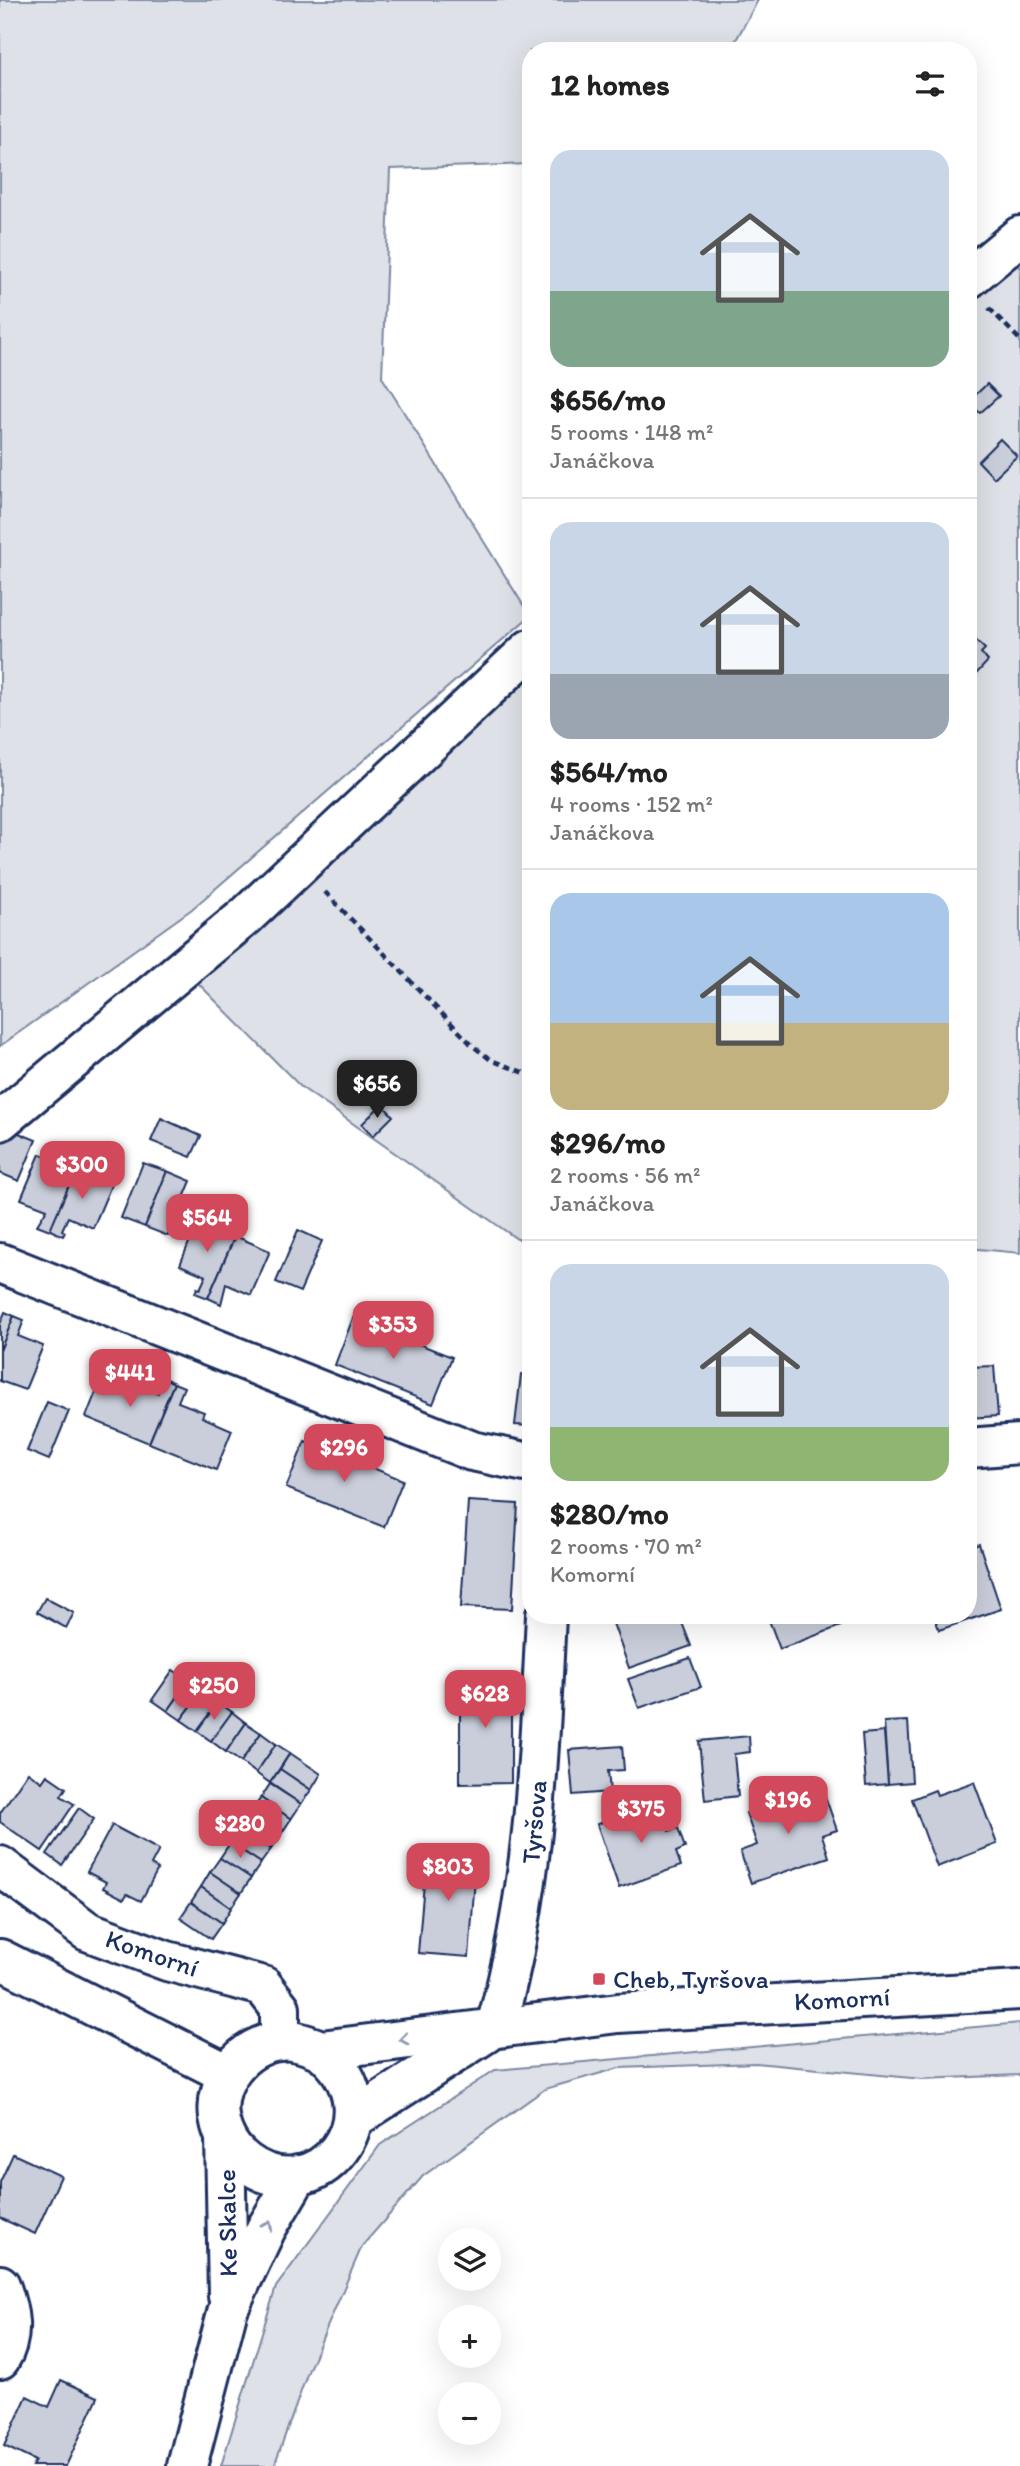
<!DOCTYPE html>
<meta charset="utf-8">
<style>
:root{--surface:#fff;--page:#f2f2f2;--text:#222;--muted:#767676;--line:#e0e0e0;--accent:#d1495b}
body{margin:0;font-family:Itim,sans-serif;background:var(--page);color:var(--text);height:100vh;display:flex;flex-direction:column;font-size:26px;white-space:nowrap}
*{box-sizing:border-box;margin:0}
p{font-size:23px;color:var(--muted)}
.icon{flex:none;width:38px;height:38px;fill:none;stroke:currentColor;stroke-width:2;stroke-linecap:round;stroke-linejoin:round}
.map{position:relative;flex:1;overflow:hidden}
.panel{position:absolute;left:522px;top:42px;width:455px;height:1582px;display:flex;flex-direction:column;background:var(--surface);border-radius:28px;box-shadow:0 7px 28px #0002}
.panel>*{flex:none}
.controls{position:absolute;left:438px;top:2228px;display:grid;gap:14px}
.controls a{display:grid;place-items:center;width:63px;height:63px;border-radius:50%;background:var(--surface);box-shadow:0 7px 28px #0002;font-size:35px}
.price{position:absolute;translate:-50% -60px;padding:0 16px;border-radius:14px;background:var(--accent);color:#fff;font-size:23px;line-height:46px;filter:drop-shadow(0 2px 4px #0008)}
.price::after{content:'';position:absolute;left:50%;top:42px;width:21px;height:16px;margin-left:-10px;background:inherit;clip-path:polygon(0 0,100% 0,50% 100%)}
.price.active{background:#222;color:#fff}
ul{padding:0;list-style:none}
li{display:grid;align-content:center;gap:14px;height:371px;padding:0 28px}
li+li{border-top:2px solid var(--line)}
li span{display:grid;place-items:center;height:217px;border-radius:21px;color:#555}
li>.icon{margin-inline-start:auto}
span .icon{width:126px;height:126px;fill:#fffc;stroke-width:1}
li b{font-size:30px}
h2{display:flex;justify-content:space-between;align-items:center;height:84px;padding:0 28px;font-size:30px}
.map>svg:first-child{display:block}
.green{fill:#dee1e7;stroke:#7c88a2;stroke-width:2}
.building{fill:#caceda;stroke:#1b2f5e;stroke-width:2}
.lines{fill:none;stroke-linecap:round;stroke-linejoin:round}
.minor-casing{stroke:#1b2f5e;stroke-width:44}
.path{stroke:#1b2f5e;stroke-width:4.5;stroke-dasharray:7 5;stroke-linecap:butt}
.minor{stroke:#fff;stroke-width:38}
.oneway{stroke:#8d97ae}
.poi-dot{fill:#d1495b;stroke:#fff;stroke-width:2.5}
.labels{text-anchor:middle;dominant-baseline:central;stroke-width:6;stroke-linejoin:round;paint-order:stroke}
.street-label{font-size:26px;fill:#1b2f5e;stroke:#fff}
.poi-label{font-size:26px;fill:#1b2f5e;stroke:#fff;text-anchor:start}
</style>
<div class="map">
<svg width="1020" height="2466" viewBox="0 0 1020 2466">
<rect width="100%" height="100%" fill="#fff"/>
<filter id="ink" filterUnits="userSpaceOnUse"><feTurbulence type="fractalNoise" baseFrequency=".0143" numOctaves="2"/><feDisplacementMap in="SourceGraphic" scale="14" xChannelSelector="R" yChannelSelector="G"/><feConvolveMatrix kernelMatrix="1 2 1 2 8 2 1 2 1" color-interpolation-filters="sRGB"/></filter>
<g filter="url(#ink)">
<!-- green -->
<g class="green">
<polygon points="0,0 758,0 730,51 530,51 530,164 390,169 382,377 530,616 192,909 0,1046"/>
<polygon points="1020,259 1020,1253 968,1248 968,302"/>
<polygon points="530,672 530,1239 517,1239 301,1087 193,978 306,889"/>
<polygon points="1020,2023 1020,2075 922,2079 756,2063 619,2068 545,2089 423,2176 362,2246 309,2369 274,2466 221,2466 276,2287 380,2145 495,2070"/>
</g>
<!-- building -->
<g class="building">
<polygon points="987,384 999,396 980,413 968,402"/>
<polygon points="1000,439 1017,456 994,478 978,461"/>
<polygon points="968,633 985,649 981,653 988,661 968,683"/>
<polygon points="382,1104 393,1116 373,1136 362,1124"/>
<polygon points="161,1118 201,1136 191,1157 151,1141"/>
<polygon points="9,1129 36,1140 19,1181 0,1173 0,1138"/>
<polygon points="40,1154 76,1169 50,1230 37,1225 47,1209 21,1199"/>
<polygon points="143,1163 167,1171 145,1227 121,1218"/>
<polygon points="76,1169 112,1183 93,1228 68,1217 62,1230 65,1232 63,1236 50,1230"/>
<polygon points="167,1171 191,1181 168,1236 145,1227"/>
<polygon points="198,1220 235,1236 208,1298 195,1293 197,1288 200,1289 206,1276 180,1265"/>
<polygon points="298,1230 322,1241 300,1292 276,1282"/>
<polygon points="235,1236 270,1251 251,1295 226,1284 221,1304 208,1298"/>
<polygon points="5,1312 14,1316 0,1351 0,1324"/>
<polygon points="14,1316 24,1320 18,1336 43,1346 25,1390 0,1381 0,1351"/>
<polygon points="353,1318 452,1357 433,1404 335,1365"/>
<polygon points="994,1366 998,1416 968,1418 968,1367"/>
<polygon points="521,1374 530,1375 530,1426 515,1425"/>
<polygon points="164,1378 174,1383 149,1443 86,1417 100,1382 128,1393 132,1383 158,1393"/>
<polygon points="174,1383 184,1387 178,1402 204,1412 202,1417 232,1430 216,1470 149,1443"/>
<polygon points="47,1402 69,1411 49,1460 27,1451"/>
<polygon points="305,1441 403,1480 384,1527 286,1488"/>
<polygon points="468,1501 518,1504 512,1609 461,1607"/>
<polygon points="979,1544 1001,1609 939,1630 934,1615 968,1615 968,1548"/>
<polygon points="45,1598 74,1613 66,1628 37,1612"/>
<polygon points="610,1615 679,1615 691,1646 629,1668"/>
<polygon points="767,1615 837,1615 841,1626 780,1649"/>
<polygon points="690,1658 701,1687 639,1708 628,1679"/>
<polygon points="173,1670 189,1681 168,1711 152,1700"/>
<polygon points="460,1677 511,1677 511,1783 460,1784"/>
<polygon points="189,1681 203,1691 181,1720 168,1711"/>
<polygon points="203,1691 218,1702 197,1731 181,1720"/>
<polygon points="218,1702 232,1712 211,1741 197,1731"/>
<polygon points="232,1712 246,1723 226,1752 211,1741"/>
<polygon points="908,1721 912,1782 888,1784 884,1722"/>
<polygon points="246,1723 261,1733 241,1762 226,1752"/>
<polygon points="884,1732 888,1784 866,1786 862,1734"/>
<polygon points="261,1733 276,1744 256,1773 241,1762"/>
<polygon points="749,1736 750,1752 734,1754 738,1796 705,1800 699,1741"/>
<polygon points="276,1744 290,1753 270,1783 256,1773"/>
<polygon points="622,1746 624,1770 608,1771 610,1792 573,1795 569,1750"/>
<polygon points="290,1753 321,1774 311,1790 280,1769"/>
<polygon points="280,1769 311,1790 301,1804 270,1783"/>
<polygon points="28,1772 42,1782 47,1775 66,1788 61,1796 74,1804 42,1851 0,1822 0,1813"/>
<polygon points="974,1782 997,1844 937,1867 912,1799 935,1790 937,1795"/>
<polygon points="270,1784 301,1804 291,1819 261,1798"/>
<polygon points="807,1793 810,1802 825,1796 837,1830 822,1835 829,1857 751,1883 740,1851 757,1845 746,1813"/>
<polygon points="261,1798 291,1819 281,1834 250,1813"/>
<polygon points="659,1802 669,1831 678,1828 685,1848 676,1852 681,1866 619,1888 597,1824"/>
<polygon points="79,1808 94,1819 62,1865 47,1854"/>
<polygon points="250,1813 281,1834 271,1849 240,1828"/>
<polygon points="112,1825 159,1850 151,1865 158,1869 141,1901 127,1894 124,1899 103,1888 106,1882 87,1872"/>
<polygon points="240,1828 271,1849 261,1863 230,1843"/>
<polygon points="230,1843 261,1863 251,1878 220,1858"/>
<polygon points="427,1848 477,1852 469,1957 418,1953"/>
<polygon points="220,1858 251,1878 241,1893 210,1872"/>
<polygon points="210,1872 241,1893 231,1908 201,1887"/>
<polygon points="201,1887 231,1908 222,1923 191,1902"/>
<polygon points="191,1902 222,1923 211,1939 180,1918"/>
<polygon points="13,2154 61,2176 35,2234 0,2218 0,2182"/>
<polygon points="61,2380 98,2397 66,2466 32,2466 35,2461 4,2446 27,2396 49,2407"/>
</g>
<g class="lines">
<defs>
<g id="minor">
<polyline points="968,279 1020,236"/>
<polyline points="0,1121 247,915 530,649"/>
<polyline points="0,1263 472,1451 530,1463"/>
<polyline points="968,1448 1020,1444"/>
<polyline points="0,1866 87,1931 167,1961 263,1986 280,2008 280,2041"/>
<polyline points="0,1959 228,2074"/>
<path d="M 496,2026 C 535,1888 539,1757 546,1615"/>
<path d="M 321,2050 C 400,2115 315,2214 246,2162 C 231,2151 222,2135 219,2117 C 214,2080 243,2046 279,2041 C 294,2039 308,2045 321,2050 L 618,2013 L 1020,1990"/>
<polyline points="353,2119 486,2033"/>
<polyline points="225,2137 228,2296"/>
<path d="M 0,2285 C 9,2310 15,2335 0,2359"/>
<polyline points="187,2466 228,2309 266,2229 298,2175"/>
</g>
</defs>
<!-- minor casing -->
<use href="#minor" class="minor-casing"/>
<!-- path -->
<g class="path">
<polyline points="989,308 1020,340"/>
<polyline points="325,892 473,1046 491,1060 530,1075"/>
</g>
<!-- minor -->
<use href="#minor" class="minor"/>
</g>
<!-- one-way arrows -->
<defs><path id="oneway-chevron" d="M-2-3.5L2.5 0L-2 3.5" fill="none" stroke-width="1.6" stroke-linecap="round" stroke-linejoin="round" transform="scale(1.75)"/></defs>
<g class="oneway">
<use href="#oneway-chevron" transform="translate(404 2039) rotate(172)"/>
<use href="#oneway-chevron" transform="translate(268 2225) rotate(-61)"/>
</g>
</g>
<!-- markers -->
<rect class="poi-dot" x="592" y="1972" width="14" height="14" rx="3.5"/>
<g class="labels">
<!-- street labels -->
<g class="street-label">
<text transform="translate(534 1822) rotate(-85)">Tyršova</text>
<text transform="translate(152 1953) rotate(19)">Komorní</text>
<text transform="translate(842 1999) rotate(-3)">Komorní</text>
<text transform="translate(227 2223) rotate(-91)">Ke Skalce</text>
</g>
<!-- poi labels -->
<g class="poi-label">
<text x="613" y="1979">Cheb, Tyršova</text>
</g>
</g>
</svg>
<div class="controls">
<a><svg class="icon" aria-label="layers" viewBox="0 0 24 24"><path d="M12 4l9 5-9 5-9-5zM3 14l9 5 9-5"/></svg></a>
<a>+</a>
<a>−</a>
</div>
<b class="price active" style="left:377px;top:1120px">$656</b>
<b class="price" style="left:82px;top:1201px">$300</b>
<b class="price" style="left:207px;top:1254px">$564</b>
<b class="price" style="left:393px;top:1361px">$353</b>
<b class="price" style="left:130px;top:1409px">$441</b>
<b class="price" style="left:344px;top:1484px">$296</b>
<b class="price" style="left:214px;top:1722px">$250</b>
<b class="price" style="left:485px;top:1730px">$628</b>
<b class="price" style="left:788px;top:1836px">$196</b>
<b class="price" style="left:641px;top:1845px">$375</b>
<b class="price" style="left:240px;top:1860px">$280</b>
<b class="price" style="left:448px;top:1903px">$803</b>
<section class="panel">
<h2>12 homes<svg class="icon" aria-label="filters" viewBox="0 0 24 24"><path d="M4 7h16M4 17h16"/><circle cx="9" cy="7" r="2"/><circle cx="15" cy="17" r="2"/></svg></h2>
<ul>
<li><span style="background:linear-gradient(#c9d6e8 65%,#7fa58c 0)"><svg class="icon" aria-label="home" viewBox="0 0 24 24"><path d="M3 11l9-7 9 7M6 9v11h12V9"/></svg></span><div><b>$656/mo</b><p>5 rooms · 148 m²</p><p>Janáčkova</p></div></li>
<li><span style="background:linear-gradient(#c9d6e8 70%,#9aa5b1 0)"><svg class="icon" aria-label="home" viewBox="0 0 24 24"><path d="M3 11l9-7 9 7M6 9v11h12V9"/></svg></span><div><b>$564/mo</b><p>4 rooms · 152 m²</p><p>Janáčkova</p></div></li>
<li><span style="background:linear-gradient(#a9c7e8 60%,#c2b280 0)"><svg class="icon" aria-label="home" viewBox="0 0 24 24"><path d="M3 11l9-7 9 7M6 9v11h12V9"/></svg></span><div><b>$296/mo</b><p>2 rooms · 56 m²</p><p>Janáčkova</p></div></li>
<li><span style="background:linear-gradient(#c9d6e8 75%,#8fb573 0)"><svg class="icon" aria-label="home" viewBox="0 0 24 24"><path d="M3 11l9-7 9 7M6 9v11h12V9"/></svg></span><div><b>$280/mo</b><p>2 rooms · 70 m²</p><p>Komorní</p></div></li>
</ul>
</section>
</div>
